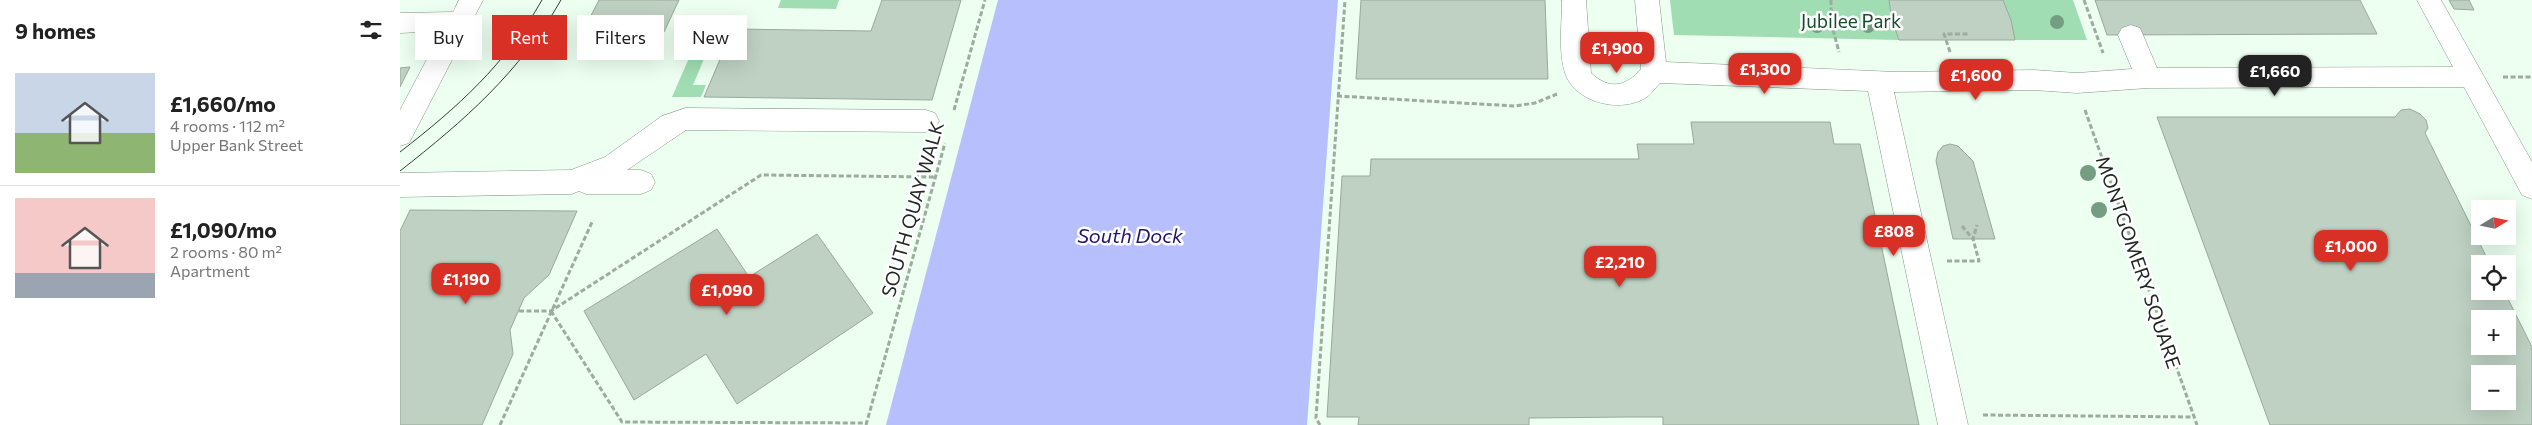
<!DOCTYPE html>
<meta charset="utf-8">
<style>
:root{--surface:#fff;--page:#f2f2f2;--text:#222;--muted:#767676;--line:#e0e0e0;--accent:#d93025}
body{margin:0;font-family:Commissioner,sans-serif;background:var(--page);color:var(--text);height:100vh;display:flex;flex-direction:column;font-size:19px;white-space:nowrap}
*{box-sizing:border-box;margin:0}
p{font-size:16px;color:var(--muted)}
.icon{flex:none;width:28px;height:28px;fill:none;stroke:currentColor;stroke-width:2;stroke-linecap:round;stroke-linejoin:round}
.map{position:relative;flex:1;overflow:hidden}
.sheet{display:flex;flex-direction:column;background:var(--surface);width:400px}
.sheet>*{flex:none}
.hud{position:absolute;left:15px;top:15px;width:475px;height:45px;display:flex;gap:10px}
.needle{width:32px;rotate:80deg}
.buttons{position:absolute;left:2071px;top:200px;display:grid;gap:10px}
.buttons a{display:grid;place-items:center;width:45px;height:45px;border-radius:0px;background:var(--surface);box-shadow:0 5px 20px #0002;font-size:25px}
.price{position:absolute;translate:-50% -42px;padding:0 11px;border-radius:10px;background:var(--accent);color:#fff;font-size:16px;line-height:32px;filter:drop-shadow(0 1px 2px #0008)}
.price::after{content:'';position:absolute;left:50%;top:30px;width:15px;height:11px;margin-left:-8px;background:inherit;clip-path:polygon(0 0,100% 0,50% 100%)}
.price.on{background:#222;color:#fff}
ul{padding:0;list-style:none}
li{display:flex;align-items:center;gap:15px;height:125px;padding:0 15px}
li+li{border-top:1px solid var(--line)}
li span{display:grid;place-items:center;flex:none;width:140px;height:100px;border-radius:0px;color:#555}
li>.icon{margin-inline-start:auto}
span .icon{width:60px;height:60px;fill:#fffc;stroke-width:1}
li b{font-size:21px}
h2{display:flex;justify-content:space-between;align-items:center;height:60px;padding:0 15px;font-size:21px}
.tag{padding:0 18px;border-radius:0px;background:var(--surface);box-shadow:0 5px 20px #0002;font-size:18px;line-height:45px}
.tag.on{background:var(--accent);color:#fff}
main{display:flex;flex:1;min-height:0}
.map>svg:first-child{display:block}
.green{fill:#a1ddb2}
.water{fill:#b7bffd}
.building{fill:#bed1c3;stroke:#98a99c;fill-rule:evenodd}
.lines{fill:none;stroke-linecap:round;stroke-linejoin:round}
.minor-casing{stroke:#839588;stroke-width:1}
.path{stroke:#9daba0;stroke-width:3;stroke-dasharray:5 2.5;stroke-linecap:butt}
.minor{fill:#fff;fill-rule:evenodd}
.tram{stroke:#363e38;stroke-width:1}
.tree{fill:#759d84}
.labels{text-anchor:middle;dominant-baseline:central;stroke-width:5;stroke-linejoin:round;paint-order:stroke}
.park-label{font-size:19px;fill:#134d2b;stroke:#fff}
.street-label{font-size:19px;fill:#212823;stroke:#fff}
.water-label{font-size:20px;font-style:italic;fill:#20156b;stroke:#fff}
</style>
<main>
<section class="sheet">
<h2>9 homes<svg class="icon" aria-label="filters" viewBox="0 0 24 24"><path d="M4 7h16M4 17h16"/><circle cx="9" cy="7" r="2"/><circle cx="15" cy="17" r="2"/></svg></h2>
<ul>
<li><span style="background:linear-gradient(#c9d6e8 60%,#8fb573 0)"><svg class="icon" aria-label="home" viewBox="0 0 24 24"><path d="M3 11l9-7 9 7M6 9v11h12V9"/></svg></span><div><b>£1,660/mo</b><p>4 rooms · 112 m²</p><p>Upper Bank Street</p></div></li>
<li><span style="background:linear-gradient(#f6c9c9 75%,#9aa5b1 0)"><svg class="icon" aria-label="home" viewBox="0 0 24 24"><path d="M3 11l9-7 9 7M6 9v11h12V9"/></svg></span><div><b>£1,090/mo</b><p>2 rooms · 80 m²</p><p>Apartment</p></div></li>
</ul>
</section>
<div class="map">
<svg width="2132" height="425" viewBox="0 0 2132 425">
<rect width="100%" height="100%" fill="#ecfff0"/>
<!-- green -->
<g class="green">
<polygon points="381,0 439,0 436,9 378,8"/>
<polygon points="1270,0 1489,0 1492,20 1499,40 1274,35"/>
<polygon points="1603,0 1673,0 1687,40 1615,40 1611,20"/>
<polygon points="300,33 315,33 293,85 306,85 301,97 272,97"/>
</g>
<!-- water -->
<polygon class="water" points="598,0 938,0 907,425 486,425"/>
<!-- building -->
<g class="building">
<polygon points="199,0 279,0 264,32 183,31"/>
<polygon points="482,0 561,0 532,100 304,97 333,29 471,31"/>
<polygon points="961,0 1145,0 1148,79 956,79"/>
<polygon points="1489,0 1603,0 1611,20 1615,40 1499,40 1492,20"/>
<polygon points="1695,0 1960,0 1977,34 1707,35"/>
<polygon points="2069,0 2074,10 2054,9 2049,0"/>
<polygon points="10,67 0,87 0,68"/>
<path d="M 2010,109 L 2020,114 L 2026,120 L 2028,128 L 2025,133 L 2090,264 L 2080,264 L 2080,291 L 2104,291 L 2132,347 L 2132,425 L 1870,425 L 1757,117 L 1995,117 L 2001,110 ZM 2080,319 L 2108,319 L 2108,346 L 2080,346 ZM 2080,374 L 2108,374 L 2108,401 L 2080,401 Z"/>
<polygon points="1291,122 1430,122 1434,144 1460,144 1519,425 1263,425 1263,417 1229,417 1129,418 1129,425 958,425 959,417 927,417 942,176 970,176 971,159 1239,159 1237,144 1294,144"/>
<polygon points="1550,144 1558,146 1573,161 1595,239 1553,239 1536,161 1538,152 1543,146"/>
<polygon points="10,210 177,211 149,275 124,298 110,330 113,354 82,425 0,425 0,231"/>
<polygon points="317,229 349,277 417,234 473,313 337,404 306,354 234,400 184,311"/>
</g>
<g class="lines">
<defs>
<g id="minor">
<polygon points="59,0 83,0 9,143 0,146 0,110 42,31 0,33 0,13 53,12"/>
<path d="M 1162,0 L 1186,0 L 1191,73 C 1209,90 1226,87 1241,69 L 1235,0 L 1259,0 L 1266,62 L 1496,72 L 1634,70 L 1677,73 L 1732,69 L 1718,35 L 1722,28 L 1731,25 L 1740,28 L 1757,68 L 2053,67 L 2017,0 L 2041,0 L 2132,162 L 2132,199 L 2122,195 L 2064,87 L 1748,88 L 1677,93 L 1634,90 L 1494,92 L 1568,425 L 1538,425 L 1468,91 L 1260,83 C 1256,87 1252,93 1247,97 C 1221,114 1175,103 1165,73 C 1158,51 1162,23 1162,0 Z"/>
<polygon points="286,108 526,110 535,113 539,121 535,129 526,132 286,130 227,170 241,170 251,174 255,182 251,190 241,194 186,194 179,191 172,194 0,197 0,173 171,170 205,157 262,116"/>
</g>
</defs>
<!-- minor casing -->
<use href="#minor" class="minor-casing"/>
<!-- path -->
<g class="path">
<polyline points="1431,0 1431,22 1439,52"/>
<polyline points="1684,0 1703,53"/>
<polyline points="1550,52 1544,34 1570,34"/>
<polyline points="2103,77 2132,77"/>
<polyline points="937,96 1115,106 1135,103 1157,94"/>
<polyline points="554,110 585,0"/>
<polyline points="1685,110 1797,425"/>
<polyline points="1562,226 1573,239 1577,225"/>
<polyline points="1547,261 1579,261 1573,239"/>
<polyline points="119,311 151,311 361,175 535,177"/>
<polyline points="151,311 222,422 466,423"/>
<polyline points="1583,415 1794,417"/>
<polyline points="100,425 193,220"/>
<polyline points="466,425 545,143"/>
<polyline points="920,425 916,418 945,0"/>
</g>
<!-- minor -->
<use href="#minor" class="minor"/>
<!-- tram -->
<g class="tram">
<path d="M 0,152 C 58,107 105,65 142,0"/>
<path d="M 0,171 C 65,120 119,73 161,0"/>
</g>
</g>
<!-- trees -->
<g class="tree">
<circle cx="1657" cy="22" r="7"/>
<circle cx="1417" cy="26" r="7"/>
<circle cx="1468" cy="26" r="7"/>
<circle cx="1688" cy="173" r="8"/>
<circle cx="1699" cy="210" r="8"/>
</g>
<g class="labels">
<!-- park labels -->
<g class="park-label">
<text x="1451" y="20">Jubilee Park</text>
</g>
<!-- street labels -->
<g class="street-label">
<text transform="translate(512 209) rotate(-74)">SOUTH QUAY WALK</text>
<text transform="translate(1739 262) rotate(71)">MONTGOMERY SQUARE</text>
</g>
<!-- water labels -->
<g class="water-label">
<text x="730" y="235">South Dock</text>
</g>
</g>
</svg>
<div class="buttons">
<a><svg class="needle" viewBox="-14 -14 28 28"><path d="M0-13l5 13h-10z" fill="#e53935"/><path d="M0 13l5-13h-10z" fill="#767676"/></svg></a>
<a><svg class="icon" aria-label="locate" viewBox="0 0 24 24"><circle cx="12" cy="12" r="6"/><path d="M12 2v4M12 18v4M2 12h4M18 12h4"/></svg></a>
<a>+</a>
<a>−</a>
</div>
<b class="price" style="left:1217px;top:74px">£1,900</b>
<b class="price" style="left:1365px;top:95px">£1,300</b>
<b class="price on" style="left:1875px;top:97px">£1,660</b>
<b class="price" style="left:1576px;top:101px">£1,600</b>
<b class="price" style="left:1494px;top:257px">£808</b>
<b class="price" style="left:1951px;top:272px">£1,000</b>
<b class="price" style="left:1220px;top:288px">£2,210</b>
<b class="price" style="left:66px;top:305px">£1,190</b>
<b class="price" style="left:327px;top:316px">£1,090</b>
<div class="hud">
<a class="tag">Buy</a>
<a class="tag on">Rent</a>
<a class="tag">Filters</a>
<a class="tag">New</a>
</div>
</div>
</main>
